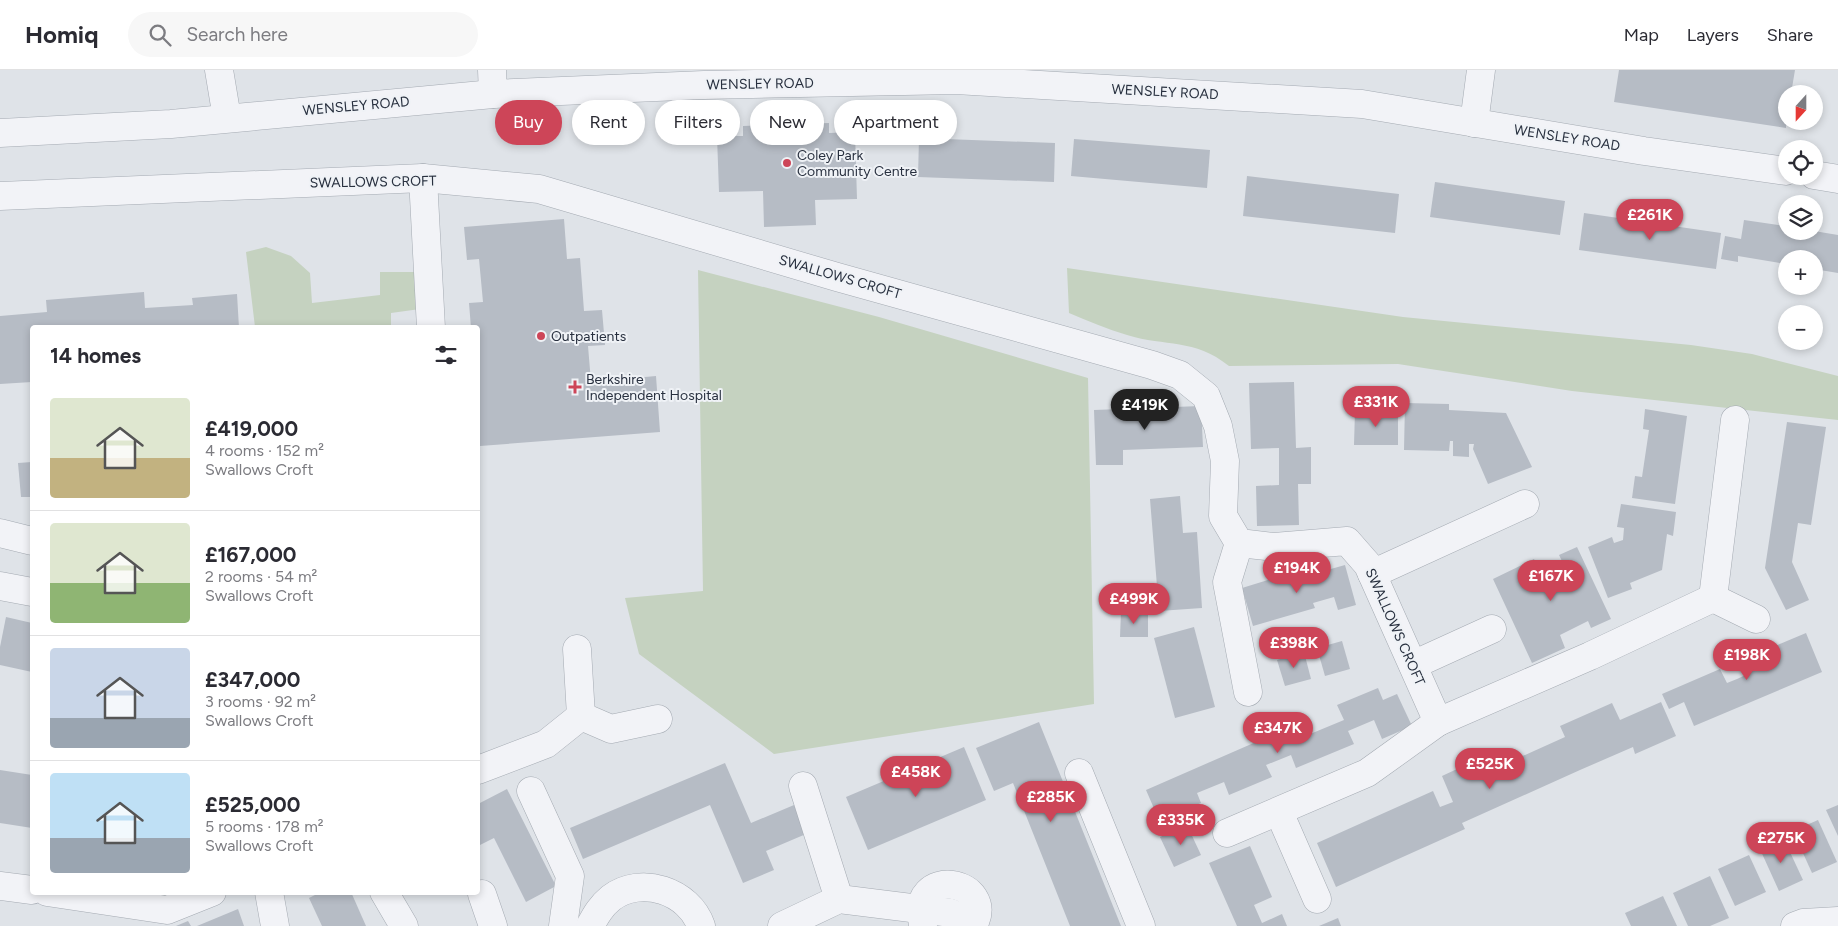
<!DOCTYPE html>
<meta charset="utf-8">
<style>
:root{--surface:#fff;--page:#f7f7f7;--text:#2b2b33;--muted:#7c7c81;--line:#e1e1e2;--accent:#cd4558}
body{margin:0;font-family:Figtree,sans-serif;background:var(--page);color:var(--text);height:100vh;display:flex;flex-direction:column;font-size:19px;white-space:nowrap}
*{box-sizing:border-box;margin:0}
p{font-size:16px;color:var(--muted)}
.icon{flex:none;width:28px;height:28px;fill:none;stroke:currentColor;stroke-width:2;stroke-linecap:round;stroke-linejoin:round}
.map{position:relative;flex:1;overflow:hidden}
.sheet{position:absolute;left:30px;top:255px;width:450px;height:570px;display:flex;flex-direction:column;background:var(--surface);border-radius:5px;box-shadow:0 2px 8px #0003}
.sheet>*{flex:none}
.hud{position:absolute;left:495px;top:30px;width:475px;height:45px;display:flex;gap:10px}
.needle{width:32px;rotate:201deg}
.buttons{position:absolute;left:1778px;top:15px;display:grid;gap:10px}
.buttons a{display:grid;place-items:center;width:45px;height:45px;border-radius:50%;background:var(--surface);box-shadow:0 2px 8px #0003;font-size:25px}
.price{position:absolute;translate:-50% -42px;padding:0 11px;border-radius:18px;background:var(--accent);color:#fff;font-size:16px;line-height:32px;filter:drop-shadow(0 1px 2px #0008)}
.price::after{content:'';position:absolute;left:50%;top:30px;width:15px;height:11px;margin-left:-8px;background:inherit;clip-path:polygon(0 0,100% 0,50% 100%)}
.price.current{background:#222;color:#fff}
ul{padding:0;list-style:none}
li{display:flex;align-items:center;gap:15px;height:125px;padding:0 20px}
li+li{border-top:1px solid var(--line)}
li span{display:grid;place-items:center;flex:none;width:140px;height:100px;border-radius:5px;color:#555}
li>.icon{margin-inline-start:auto}
span .icon{width:60px;height:60px;fill:#fffc;stroke-width:1}
li b{font-size:21px}
h2{display:flex;justify-content:space-between;align-items:center;height:60px;padding:0 20px;font-size:21px}
.tag{padding:0 18px;border-radius:22px;background:var(--surface);box-shadow:0 2px 8px #0003;font-size:18px;line-height:45px}
.tag.current{background:var(--accent);color:#fff}
header{display:flex;align-items:center;gap:30px;box-sizing:border-box;height:70px;padding:0 25px;background:var(--surface);border-bottom:1px solid var(--line)}
header strong{font-size:24px}
nav{display:flex;gap:28px;margin-inline-start:auto;font-size:18px}
.search{width:350px;height:45px;background:var(--page);display:flex;align-items:center;gap:12px;box-sizing:border-box;padding:0 18px;border-radius:28px;color:var(--muted);font-size:19px}
.map>svg:first-child{display:block}
.green{fill:#c5d2c0}
.building{fill:#b6bcc5}
.lines{fill:none;stroke-linecap:round;stroke-linejoin:round}
.minor-casing{stroke:#a4aab2;stroke-width:29}
.minor{stroke:#f2f3f7;stroke-width:28}
.poi-dot{fill:#cd4558;stroke:#eff2f6;stroke-width:2}
.labels{text-anchor:middle;dominant-baseline:central;stroke-width:4;stroke-linejoin:round;paint-order:stroke}
.street-label{font-size:14px;fill:#28303f;stroke:#eff2f6}
.poi-label{font-size:14px;fill:#28303f;stroke:#eff2f6;text-anchor:start}
</style>
<header>
<strong>Homiq</strong>
<div class="search"><svg class="icon" aria-label="search" viewBox="0 0 24 24"><circle cx="10" cy="10" r="6"/><path d="M15 15l6 6"/></svg>Search here</div>
<nav><a>Map</a><a>Layers</a><a>Share</a></nav>
</header>
<div class="map">
<svg width="1838" height="856" viewBox="0 0 1838 856">
<rect width="100%" height="100%" fill="#dfe3e8"/>
<!-- green -->
<g class="green">
<polygon points="266,177 291,186 310,203 312,233 380,225 380,202 415,202 420,239 391,243 391,257 255,257 246,182"/>
<path d="M 1067,198 L 1403,247 L 1691,275 L 1752,284 L 1838,306 L 1838,350 L 1572,321 L 1398,294 L 1229,296 C 1194,268 1166,277 1127,265 C 1107,259 1088,251 1069,243 Z"/>
<polygon points="698,200 879,247 1088,308 1094,634 774,684 639,584 625,528 703,521"/>
</g>
<!-- building -->
<g class="building">
<polygon points="1619,0 1795,0 1791,24 1786,24 1786,58 1614,32"/>
<polygon points="829,53 829,63 855,62 857,129 815,130 816,155 764,157 763,121 719,122 717,66 743,66 743,56"/>
<polygon points="919,68 1055,73 1054,112 918,107"/>
<polygon points="1074,69 1210,80 1207,118 1071,106"/>
<polygon points="1247,106 1399,124 1395,163 1243,146"/>
<polygon points="1435,112 1565,131 1560,165 1430,147"/>
<polygon points="1584,143 1721,163 1716,199 1579,180"/>
<polygon points="564,149 567,189 580,188 584,241 602,240 605,275 588,276 591,312 656,306 660,362 480,376 478,341 478,258 471,258 469,233 483,232 479,189 467,190 464,157"/>
<polygon points="1744,150 1786,156 1786,161 1814,161 1838,165 1838,203 1814,199 1814,189 1786,189 1786,194 1738,186 1738,192 1721,189 1725,166 1741,169"/>
<polygon points="144,222 145,238 193,235 192,228 237,224 239,258 32,258 32,312 0,314 0,246 47,242 46,230"/>
<polygon points="1294,312 1296,378 1311,377 1311,414 1298,414 1299,455 1257,456 1256,416 1279,415 1279,378 1251,379 1249,313"/>
<polygon points="1405,333 1449,334 1449,340 1506,343 1532,397 1488,414 1473,379 1474,374 1469,374 1469,387 1453,386 1453,371 1450,371 1449,381 1404,380"/>
<polygon points="1201,336 1203,377 1123,380 1123,395 1096,395 1094,340"/>
<polygon points="1645,339 1687,346 1675,434 1632,428 1635,406 1642,407 1649,360 1643,359"/>
<polygon points="1355,341 1398,341 1398,375 1354,375"/>
<polygon points="1787,352 1826,357 1811,455 1798,453 1792,492 1809,530 1786,540 1765,498"/>
<polygon points="32,392 32,427 21,427 18,393"/>
<polygon points="1180,426 1183,463 1197,462 1202,538 1159,541 1150,429"/>
<polygon points="1621,434 1676,442 1673,466 1667,464 1662,500 1630,513 1632,519 1608,528 1588,477 1612,467 1614,473 1623,470 1624,458 1617,457"/>
<polygon points="1577,477 1611,549 1591,558 1588,551 1560,565 1565,578 1532,593 1493,509 1534,489 1540,502 1562,491 1559,485"/>
<polygon points="1345,495 1356,535 1338,540 1334,527 1313,533 1315,538 1253,556 1242,518 1304,499 1306,506"/>
<polygon points="1121,542 1148,543 1148,567 1120,567"/>
<polygon points="6,547 32,553 32,602 0,595 0,577"/>
<polygon points="1194,557 1215,637 1175,648 1154,568"/>
<polygon points="1806,563 1822,602 1694,656 1684,632 1669,639 1662,624 1720,599 1727,613 1737,609 1748,604 1742,590"/>
<polygon points="1342,571 1350,599 1325,606 1317,578"/>
<polygon points="1304,582 1311,609 1285,616 1277,590"/>
<polygon points="1378,618 1383,630 1397,624 1412,656 1382,669 1374,650 1348,661 1354,674 1296,698 1291,685 1266,695 1272,707 1229,725 1224,712 1197,723 1201,733 1159,750 1146,720 1281,661 1286,674 1344,650 1337,635"/>
<polygon points="1661,632 1676,666 1635,684 1633,677 1580,700 1462,753 1465,759 1336,817 1317,773 1433,721 1440,737 1453,732 1442,706 1472,692 1478,706 1565,667 1560,656 1612,633 1620,650"/>
<polygon points="1039,652 1121,856 1070,856 1013,713 994,721 976,678"/>
<polygon points="964,677 986,730 868,780 846,727"/>
<polygon points="725,693 751,753 794,735 806,764 766,781 774,800 743,813 710,735 583,789 570,758"/>
<polygon points="0,700 32,705 32,758 0,753"/>
<polygon points="507,719 556,816 526,832 494,768 478,776 478,734"/>
<polygon points="1838,735 1838,766 1826,740"/>
<polygon points="1818,750 1837,792 1812,803 1793,761"/>
<polygon points="1187,755 1201,785 1174,797 1160,767"/>
<polygon points="1783,767 1803,810 1779,821 1759,777"/>
<polygon points="1250,776 1272,827 1254,835 1262,853 1282,844 1287,856 1237,856 1209,793"/>
<polygon points="1749,785 1766,822 1735,836 1718,799"/>
<polygon points="1710,806 1729,848 1710,856 1688,856 1673,823"/>
<polygon points="321,822 351,822 366,856 322,856 309,828"/>
<polygon points="1663,826 1677,856 1631,856 1625,843"/>
<polygon points="238,839 244,856 197,856"/>
<polygon points="1338,848 1341,856 1319,856"/>
<polygon points="188,851 191,856 176,856"/>
</g>
<g class="lines">
<defs>
<g id="minor">
<polyline points="219,0 227,48"/>
<polyline points="492,0 493,24"/>
<polyline points="1474,53 1481,0"/>
<polyline points="0,63 171,54 493,24 704,15 956,10 1362,34 1644,81 1786,101"/>
<polyline points="1814,105 1838,109"/>
<polyline points="423,108 431,258"/>
<polyline points="0,126 423,108 539,119 837,207 1152,295 1180,305 1206,326 1218,356 1225,391 1223,446 1239,473 1274,477 1347,471 1368,495 1438,652"/>
<polyline points="0,463 32,471"/>
<polyline points="1239,473 1227,512 1248,622"/>
<polyline points="1372,504 1525,434"/>
<polyline points="0,516 32,522"/>
<polyline points="1713,528 1735,350"/>
<polyline points="1713,528 1756,549"/>
<polyline points="577,579 581,646"/>
<polyline points="1413,595 1492,559"/>
<polyline points="478,700 546,674 581,646 611,659 658,649"/>
<polyline points="1079,703 1141,856"/>
<polyline points="803,716 839,829"/>
<polyline points="531,721 570,806 563,856"/>
<polyline points="1279,742 1317,829"/>
<polyline points="1227,763 1367,703 1438,652 1590,586 1713,528"/>
<polyline points="0,816 32,820"/>
<polyline points="47,822 167,840 212,822"/>
<polyline points="269,822 275,856"/>
<polyline points="384,822 404,856"/>
<polyline points="482,824 493,856"/>
<path d="M 923,854 C 908,794 998,809 973,856"/>
<path d="M 590,856 C 596,845 601,836 611,828 C 641,805 689,821 701,856"/>
<polyline points="782,856 839,829 951,843 971,856"/>
<polyline points="1795,856 1803,853 1838,851"/>
</g>
</defs>
<!-- minor casing -->
<use href="#minor" class="minor-casing"/>
<!-- minor -->
<use href="#minor" class="minor"/>
</g>
<!-- markers -->
<g class="poi-dot">
<circle cx="787" cy="93" r="5"/>
<circle cx="541" cy="266" r="5"/>
<path d="M572.5 309.5h5v5h5v5h-5v5h-5v-5h-5v-5h5z"/>
</g>
<g class="labels">
<!-- street labels -->
<g class="street-label">
<text transform="translate(760 14) rotate(-1)">WENSLEY ROAD</text>
<text transform="translate(1165 22) rotate(3)">WENSLEY ROAD</text>
<text transform="translate(356 36) rotate(-5)">WENSLEY ROAD</text>
<text transform="translate(1567 68) rotate(9)">WENSLEY ROAD</text>
<text transform="translate(373 112) rotate(-1)">SWALLOWS CROFT</text>
<text transform="translate(840 207) rotate(16)">SWALLOWS CROFT</text>
<text transform="translate(1395 557) rotate(66)">SWALLOWS CROFT</text>
</g>
<!-- poi labels -->
<g class="poi-label">
<text x="797" y="85">Coley Park<tspan x="797" dy="16">Community Centre</tspan></text>
<text x="551" y="266">Outpatients</text>
<text x="586" y="309">Berkshire<tspan x="586" dy="16">Independent Hospital</tspan></text>
</g>
</g>
</svg>
<div class="buttons">
<a><svg class="needle" viewBox="-14 -14 28 28"><path d="M0-13l5 13h-10z" fill="#e53935"/><path d="M0 13l5-13h-10z" fill="#7c7c81"/></svg></a>
<a><svg class="icon" aria-label="locate" viewBox="0 0 24 24"><circle cx="12" cy="12" r="6"/><path d="M12 2v4M12 18v4M2 12h4M18 12h4"/></svg></a>
<a><svg class="icon" aria-label="layers" viewBox="0 0 24 24"><path d="M12 4l9 5-9 5-9-5zM3 14l9 5 9-5"/></svg></a>
<a>+</a>
<a>−</a>
</div>
<b class="price" style="left:1650px;top:171px">£261K</b>
<b class="price" style="left:1376px;top:358px">£331K</b>
<b class="price current" style="left:1145px;top:361px">£419K</b>
<b class="price" style="left:1297px;top:524px">£194K</b>
<b class="price" style="left:1551px;top:532px">£167K</b>
<b class="price" style="left:1134px;top:555px">£499K</b>
<b class="price" style="left:1294px;top:599px">£398K</b>
<b class="price" style="left:1747px;top:611px">£198K</b>
<b class="price" style="left:1278px;top:684px">£347K</b>
<b class="price" style="left:1490px;top:720px">£525K</b>
<b class="price" style="left:916px;top:728px">£458K</b>
<b class="price" style="left:1051px;top:753px">£285K</b>
<b class="price" style="left:1181px;top:776px">£335K</b>
<b class="price" style="left:1781px;top:794px">£275K</b>
<div class="hud">
<a class="tag current">Buy</a>
<a class="tag">Rent</a>
<a class="tag">Filters</a>
<a class="tag">New</a>
<a class="tag">Apartment</a>
</div>
<section class="sheet">
<h2>14 homes<svg class="icon" aria-label="filters" viewBox="0 0 24 24"><path d="M4 7h16M4 17h16"/><circle cx="9" cy="7" r="2"/><circle cx="15" cy="17" r="2"/></svg></h2>
<ul>
<li><span style="background:linear-gradient(#dfe7d0 60%,#c2b280 0)"><svg class="icon" aria-label="home" viewBox="0 0 24 24"><path d="M3 11l9-7 9 7M6 9v11h12V9"/></svg></span><div><b>£419,000</b><p>4 rooms · 152 m²</p><p>Swallows Croft</p></div></li>
<li><span style="background:linear-gradient(#dfe7d0 60%,#8fb573 0)"><svg class="icon" aria-label="home" viewBox="0 0 24 24"><path d="M3 11l9-7 9 7M6 9v11h12V9"/></svg></span><div><b>£167,000</b><p>2 rooms · 54 m²</p><p>Swallows Croft</p></div></li>
<li><span style="background:linear-gradient(#c9d6e8 70%,#9aa5b1 0)"><svg class="icon" aria-label="home" viewBox="0 0 24 24"><path d="M3 11l9-7 9 7M6 9v11h12V9"/></svg></span><div><b>£347,000</b><p>3 rooms · 92 m²</p><p>Swallows Croft</p></div></li>
<li><span style="background:linear-gradient(#bfe0f5 65%,#9aa5b1 0)"><svg class="icon" aria-label="home" viewBox="0 0 24 24"><path d="M3 11l9-7 9 7M6 9v11h12V9"/></svg></span><div><b>£525,000</b><p>5 rooms · 178 m²</p><p>Swallows Croft</p></div></li>
</ul>
</section>
</div>
